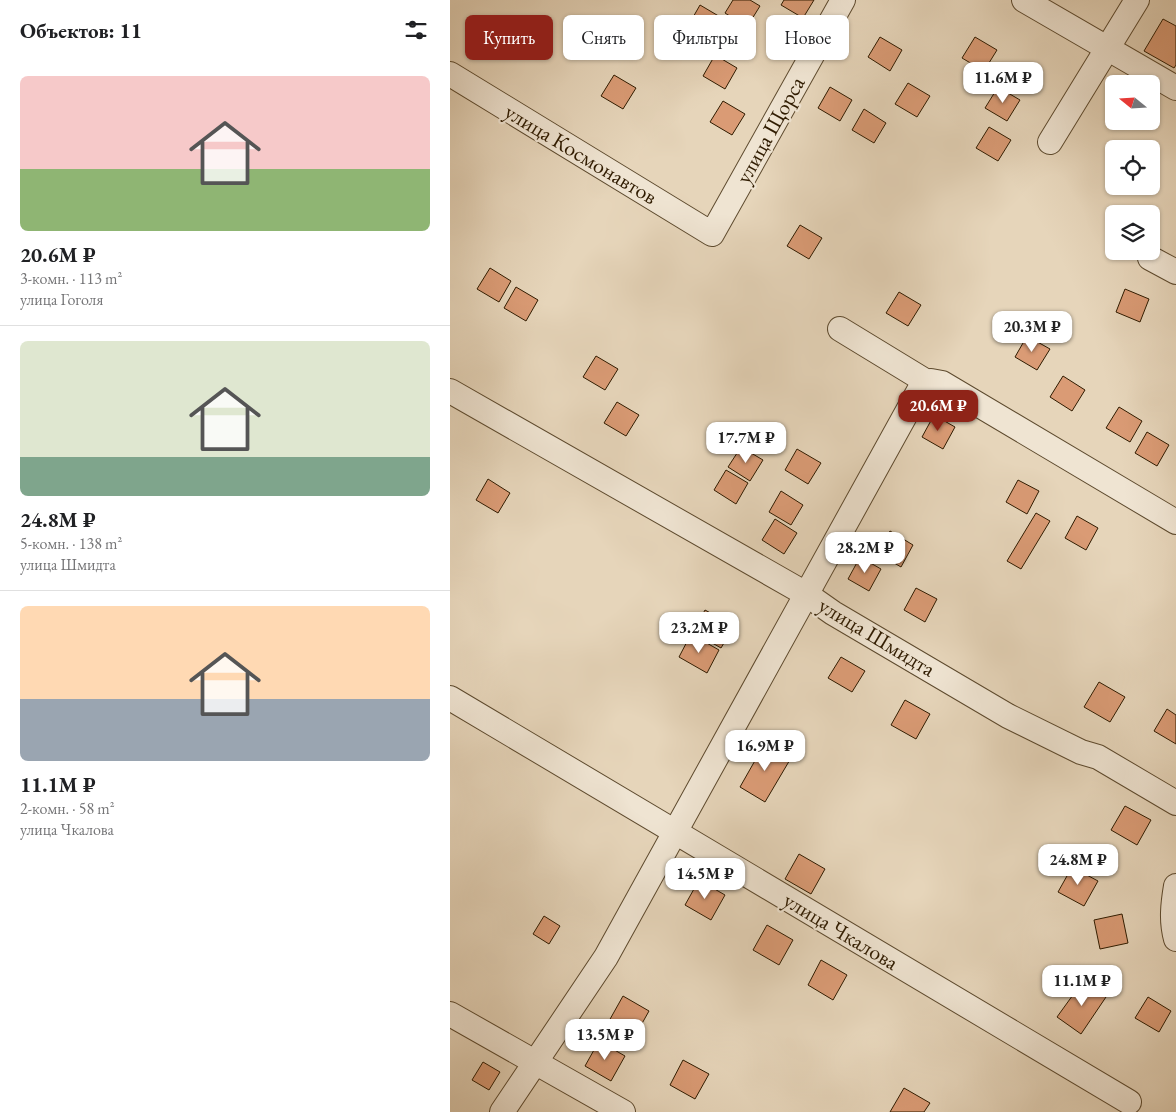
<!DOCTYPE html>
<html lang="ru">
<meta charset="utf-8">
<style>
:root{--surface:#fff;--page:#f6f6f6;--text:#202124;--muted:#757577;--line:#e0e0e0;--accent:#8f2418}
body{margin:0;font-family:"EB Garamond",serif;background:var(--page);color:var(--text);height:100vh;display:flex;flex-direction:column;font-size:19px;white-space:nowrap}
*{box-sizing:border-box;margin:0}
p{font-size:16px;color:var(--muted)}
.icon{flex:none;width:28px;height:28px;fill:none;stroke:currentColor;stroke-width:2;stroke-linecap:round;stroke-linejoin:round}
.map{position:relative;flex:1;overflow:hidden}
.drawer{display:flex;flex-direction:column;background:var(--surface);width:450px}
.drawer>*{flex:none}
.hud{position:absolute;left:15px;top:15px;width:475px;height:45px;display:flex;gap:10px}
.needle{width:32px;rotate:288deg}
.fabs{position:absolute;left:655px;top:75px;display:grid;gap:10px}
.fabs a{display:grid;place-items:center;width:55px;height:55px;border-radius:8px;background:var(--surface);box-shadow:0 1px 4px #0004;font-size:25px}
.price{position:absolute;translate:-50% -42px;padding:0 11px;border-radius:10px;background:#fff;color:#222;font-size:16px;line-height:32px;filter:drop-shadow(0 1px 2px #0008)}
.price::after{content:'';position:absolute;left:50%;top:30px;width:15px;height:11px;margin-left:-8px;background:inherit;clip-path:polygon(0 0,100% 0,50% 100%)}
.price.on{background:var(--accent);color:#fff}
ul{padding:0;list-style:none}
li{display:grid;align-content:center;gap:10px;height:265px;padding:0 20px}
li+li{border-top:1px solid var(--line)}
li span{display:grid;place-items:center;height:155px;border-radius:8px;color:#555}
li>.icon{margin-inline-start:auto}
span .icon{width:90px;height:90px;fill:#fffc;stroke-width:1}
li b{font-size:21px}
h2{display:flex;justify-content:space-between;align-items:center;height:60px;padding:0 20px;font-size:21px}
.tag{padding:0 18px;border-radius:8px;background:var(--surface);box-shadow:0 1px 4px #0004;font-size:18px;line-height:45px}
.tag.on{background:var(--accent);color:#fff}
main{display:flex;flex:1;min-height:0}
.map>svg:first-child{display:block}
.building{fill:#da9b75;stroke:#2f1b00}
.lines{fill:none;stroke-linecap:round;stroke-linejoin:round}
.minor-casing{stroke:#5d4a2e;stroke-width:26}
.minor{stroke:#efe4d2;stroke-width:24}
.labels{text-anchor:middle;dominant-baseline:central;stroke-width:4.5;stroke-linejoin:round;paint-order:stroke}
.street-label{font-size:22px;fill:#2f1b00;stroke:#efe4d2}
</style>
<main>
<section class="drawer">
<h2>Объектов: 11<svg class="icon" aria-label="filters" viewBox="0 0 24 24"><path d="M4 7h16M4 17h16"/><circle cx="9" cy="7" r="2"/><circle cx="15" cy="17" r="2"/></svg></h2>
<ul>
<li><span style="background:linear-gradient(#f6c9c9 60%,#8fb573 0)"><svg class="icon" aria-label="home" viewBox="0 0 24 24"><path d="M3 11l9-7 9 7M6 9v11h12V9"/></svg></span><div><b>20.6M ₽</b><p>3-комн. · 113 m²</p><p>улица Гоголя</p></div></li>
<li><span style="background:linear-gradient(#dfe7d0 75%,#7fa58c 0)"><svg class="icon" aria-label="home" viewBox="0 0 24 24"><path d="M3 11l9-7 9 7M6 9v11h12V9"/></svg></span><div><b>24.8M ₽</b><p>5-комн. · 138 m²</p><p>улица Шмидта</p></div></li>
<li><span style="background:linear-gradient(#ffd9b3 60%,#9aa5b1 0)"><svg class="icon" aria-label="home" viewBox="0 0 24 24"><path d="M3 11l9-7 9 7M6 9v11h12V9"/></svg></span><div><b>11.1M ₽</b><p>2-комн. · 58 m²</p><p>улица Чкалова</p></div></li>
</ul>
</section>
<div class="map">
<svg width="726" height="1112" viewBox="0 0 726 1112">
<rect width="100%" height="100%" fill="#e6d5ba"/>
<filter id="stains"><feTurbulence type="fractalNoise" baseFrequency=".004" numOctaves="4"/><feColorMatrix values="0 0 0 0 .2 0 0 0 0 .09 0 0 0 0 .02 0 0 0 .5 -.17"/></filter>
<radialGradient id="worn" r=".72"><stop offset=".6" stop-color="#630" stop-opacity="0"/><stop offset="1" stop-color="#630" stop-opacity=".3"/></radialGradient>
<!-- building -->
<g class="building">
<polygon points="283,0 300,0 310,6 297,27 275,13"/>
<polygon points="334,0 364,0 353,18 331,5"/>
<polygon points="250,5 272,18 260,39 238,26"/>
<polygon points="713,19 726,26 726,65 724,68 694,51"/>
<polygon points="430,37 452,50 440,71 418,57"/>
<polygon points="525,37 547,50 534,71 512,58"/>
<polygon points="265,55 287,68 275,89 253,76"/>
<polygon points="164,75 186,88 173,109 151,96"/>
<polygon points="458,83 480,96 467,117 445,104"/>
<polygon points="380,87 402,100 390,121 368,108"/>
<polygon points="548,87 570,100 557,121 535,108"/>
<polygon points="273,101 295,114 282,135 260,122"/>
<polygon points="414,109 436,123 424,143 402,130"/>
<polygon points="539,127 561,140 548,161 526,148"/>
<polygon points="350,225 372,238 359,259 337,246"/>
<polygon points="40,268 61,281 49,302 27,289"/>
<polygon points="66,287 88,300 76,321 54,308"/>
<polygon points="675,289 699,299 690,322 666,312"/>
<polygon points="449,292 471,305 458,326 436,313"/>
<polygon points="577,336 600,349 587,370 565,357"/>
<polygon points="146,356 168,369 155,390 133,377"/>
<polygon points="613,376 635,390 622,411 600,397"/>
<polygon points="167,402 189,415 176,436 154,423"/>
<polygon points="669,407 692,421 680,442 656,428"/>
<polygon points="484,415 505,427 493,449 472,437"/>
<polygon points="697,432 719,445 707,466 685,453"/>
<polygon points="291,447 313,460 300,481 278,467"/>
<polygon points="347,449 371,463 358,484 335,470"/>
<polygon points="276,470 298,483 286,504 264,490"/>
<polygon points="38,479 60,493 48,513 26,500"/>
<polygon points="568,480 589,491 577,514 556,502"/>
<polygon points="331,491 353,505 341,525 319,512"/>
<polygon points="586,513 600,521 571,569 557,561"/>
<polygon points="627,516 648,528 636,550 615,538"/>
<polygon points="325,519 347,533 334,554 312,540"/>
<polygon points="440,531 463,545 451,567 427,553"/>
<polygon points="410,557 431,569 419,591 398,579"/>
<polygon points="466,588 487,599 475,622 454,610"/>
<polygon points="255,610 284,626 271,648 243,632"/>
<polygon points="241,634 269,650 257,673 229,657"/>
<polygon points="391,657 415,671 402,692 378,678"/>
<polygon points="649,682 675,697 660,722 634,707"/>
<polygon points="455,700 480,714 466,739 441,725"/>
<polygon points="717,709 726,715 726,744 704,731"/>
<polygon points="315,743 341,758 315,802 290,787"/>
<polygon points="675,806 701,820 687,845 661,830"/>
<polygon points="349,854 375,869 361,894 335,879"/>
<polygon points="622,867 648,881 634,906 608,892"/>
<polygon points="249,880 275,895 261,920 235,905"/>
<polygon points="672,914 678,943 650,949 644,920"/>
<polygon points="94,916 110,926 99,944 83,934"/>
<polygon points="317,925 343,940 329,965 303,950"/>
<polygon points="371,960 397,975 383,1000 358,985"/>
<polygon points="633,981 656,997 631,1034 607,1017"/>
<polygon points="173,996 199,1011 185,1036 159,1021"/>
<polygon points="698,997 721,1011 709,1032 685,1018"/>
<polygon points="149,1041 175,1056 161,1081 135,1066"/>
<polygon points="233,1060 259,1074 245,1099 220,1085"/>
<polygon points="33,1062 50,1072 39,1090 22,1080"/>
<polygon points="454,1088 480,1103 474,1112 440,1112"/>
</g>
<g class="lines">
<defs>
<g id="minor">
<polyline points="574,0 726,88"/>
<polyline points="0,74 262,234 393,0"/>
<polyline points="600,142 687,0"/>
<polyline points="700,258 726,272"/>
<polyline points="390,329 477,382"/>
<polyline points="0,391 356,594 383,613 558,716 631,752 648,757 726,803"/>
<polyline points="0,698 679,1102"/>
<path d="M 726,886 C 723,904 721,921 726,939"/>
<polyline points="0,1014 173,1112"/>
<polyline points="52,1112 156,957 472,385 481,381 492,383 726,522"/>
</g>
</defs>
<!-- minor casing -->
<use href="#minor" class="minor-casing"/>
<!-- minor -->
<use href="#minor" class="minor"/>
</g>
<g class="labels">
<!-- street labels -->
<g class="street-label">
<text transform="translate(320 130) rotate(-61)">улица Щорса</text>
<text transform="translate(131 154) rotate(31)">улица Космонавтов</text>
<text transform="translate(427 637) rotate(31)">улица Шмидта</text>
<text transform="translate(391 931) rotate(31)">улица Чкалова</text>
</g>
</g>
<rect width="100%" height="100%" filter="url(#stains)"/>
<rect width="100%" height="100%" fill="url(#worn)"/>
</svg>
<div class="fabs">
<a><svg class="needle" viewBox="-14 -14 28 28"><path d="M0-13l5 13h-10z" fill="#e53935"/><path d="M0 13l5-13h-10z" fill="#757577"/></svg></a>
<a><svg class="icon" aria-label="locate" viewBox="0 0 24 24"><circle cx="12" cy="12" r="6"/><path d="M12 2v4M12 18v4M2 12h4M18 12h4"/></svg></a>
<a><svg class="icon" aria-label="layers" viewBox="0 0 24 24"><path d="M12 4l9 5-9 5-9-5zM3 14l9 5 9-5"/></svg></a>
</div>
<b class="price" style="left:553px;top:104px">11.6M ₽</b>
<b class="price" style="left:582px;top:353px">20.3M ₽</b>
<b class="price on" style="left:488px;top:432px">20.6M ₽</b>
<b class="price" style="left:296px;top:464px">17.7M ₽</b>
<b class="price" style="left:415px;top:574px">28.2M ₽</b>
<b class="price" style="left:249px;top:654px">23.2M ₽</b>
<b class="price" style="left:315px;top:772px">16.9M ₽</b>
<b class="price" style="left:628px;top:886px">24.8M ₽</b>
<b class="price" style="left:255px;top:900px">14.5M ₽</b>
<b class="price" style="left:632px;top:1007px">11.1M ₽</b>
<b class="price" style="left:155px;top:1061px">13.5M ₽</b>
<div class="hud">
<a class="tag on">Купить</a>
<a class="tag">Снять</a>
<a class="tag">Фильтры</a>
<a class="tag">Новое</a>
</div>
</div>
</main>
